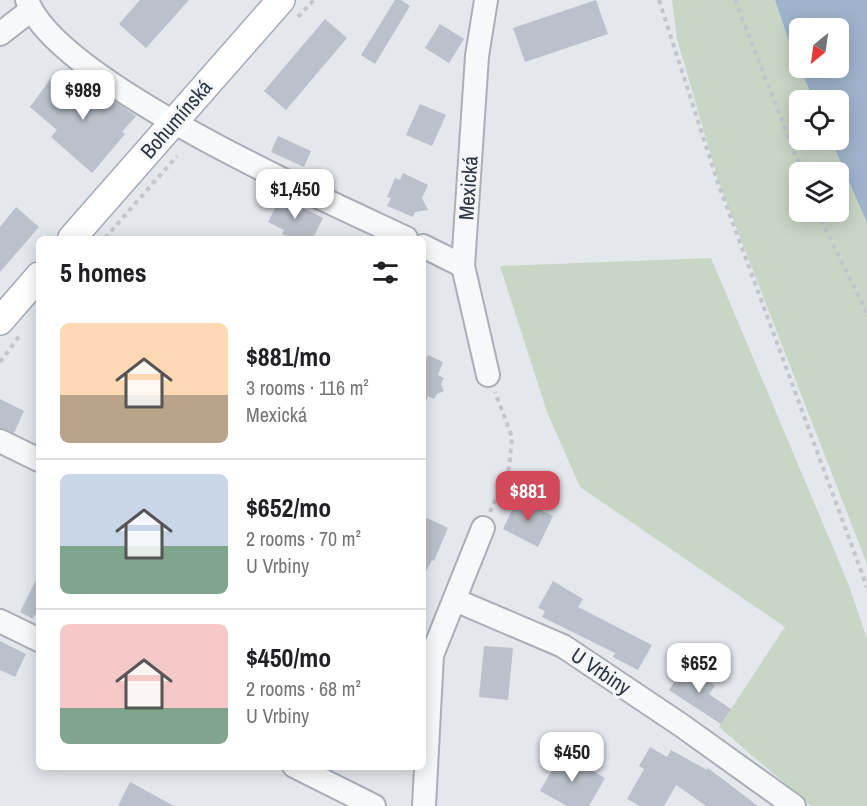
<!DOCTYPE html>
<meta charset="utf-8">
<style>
:root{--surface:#fff;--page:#f6f6f6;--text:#202124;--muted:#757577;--line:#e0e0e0;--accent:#d1495b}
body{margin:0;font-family:"Archivo Narrow",sans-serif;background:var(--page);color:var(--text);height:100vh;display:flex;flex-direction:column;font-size:22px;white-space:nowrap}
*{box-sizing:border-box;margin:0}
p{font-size:20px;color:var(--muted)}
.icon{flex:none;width:33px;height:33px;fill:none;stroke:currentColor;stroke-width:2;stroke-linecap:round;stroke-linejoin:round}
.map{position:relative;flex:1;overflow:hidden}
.side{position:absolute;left:36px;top:236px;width:390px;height:534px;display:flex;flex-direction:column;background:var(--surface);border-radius:9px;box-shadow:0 3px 15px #0003}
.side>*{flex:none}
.needle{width:39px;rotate:209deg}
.tools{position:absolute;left:789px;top:18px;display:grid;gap:12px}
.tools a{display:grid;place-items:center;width:60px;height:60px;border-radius:9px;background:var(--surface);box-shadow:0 3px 15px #0003;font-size:30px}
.price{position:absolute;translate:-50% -51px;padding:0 14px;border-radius:12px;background:#fff;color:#222;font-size:20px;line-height:39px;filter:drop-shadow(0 2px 3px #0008)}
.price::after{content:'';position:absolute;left:50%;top:36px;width:18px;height:14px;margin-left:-9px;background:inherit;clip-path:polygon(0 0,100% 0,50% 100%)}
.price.current{background:var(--accent);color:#fff}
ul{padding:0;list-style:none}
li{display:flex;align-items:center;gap:18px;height:150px;padding:0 24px}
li+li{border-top:2px solid var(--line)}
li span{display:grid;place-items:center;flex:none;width:168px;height:120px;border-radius:9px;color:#555}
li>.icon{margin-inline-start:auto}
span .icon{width:72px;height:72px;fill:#fffc;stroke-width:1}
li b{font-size:26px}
h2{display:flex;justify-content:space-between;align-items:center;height:72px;padding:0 24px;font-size:26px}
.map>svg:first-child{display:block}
.green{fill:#c9d6c5;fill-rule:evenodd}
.water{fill:#9fb4cc;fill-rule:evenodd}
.building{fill:#bbc0ca}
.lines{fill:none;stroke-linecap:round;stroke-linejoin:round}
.minor-casing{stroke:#a9aeb7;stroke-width:26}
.major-casing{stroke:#a3abb8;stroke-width:30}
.path{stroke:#c2c5cb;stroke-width:4;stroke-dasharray:4.5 4.5;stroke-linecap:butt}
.minor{stroke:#f7f8fa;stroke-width:22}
.major{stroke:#fff;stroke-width:27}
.labels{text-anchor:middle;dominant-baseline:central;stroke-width:6;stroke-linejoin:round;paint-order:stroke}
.street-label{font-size:21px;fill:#2b3445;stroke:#f4f6f9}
</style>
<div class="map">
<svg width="867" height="806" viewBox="0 0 867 806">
<rect width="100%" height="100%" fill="#e4e7ec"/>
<!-- green -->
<g class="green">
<path d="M 672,0 L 775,0 L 794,56 L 814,100 L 800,100 L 800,140 L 831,140 L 867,223 L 867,564 L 719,183 L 677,39 ZM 800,172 L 838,172 L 838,212 L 800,212 Z"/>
<polygon points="711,258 848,583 867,639 867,806 811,806 719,727 785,627 580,487 547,412 500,266"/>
</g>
<!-- water -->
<path class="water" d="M 775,0 L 867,0 L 867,223 L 831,140 L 838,140 L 838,100 L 814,100 L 794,56 ZM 800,28 L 838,28 L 838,68 L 800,68 Z"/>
<!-- building -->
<g class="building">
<polygon points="140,0 189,0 146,48 119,24"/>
<polygon points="395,0 401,0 410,6 375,64 361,55"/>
<polygon points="596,0 608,34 525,62 513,28"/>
<polygon points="325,19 347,38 286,110 264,91"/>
<polygon points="440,24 464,39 449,63 425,48"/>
<polygon points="52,77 78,97 88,83 136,116 122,132 125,134 92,173 51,137 57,130 30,107"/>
<polygon points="420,104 446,115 432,146 406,135"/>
<polygon points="278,136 311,151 304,167 271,152"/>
<polygon points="403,173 428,185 422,198 428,210 415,212 413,217 387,206 391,198 387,197 395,178 400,180"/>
<polygon points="281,197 323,218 313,238 292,238 282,234 284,230 268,222"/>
<polygon points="16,207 39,227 0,272 0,227"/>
<polygon points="428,355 443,362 438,375 444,378 441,384 444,391 437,394 434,399 428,396 423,408 423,368"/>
<polygon points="0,399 24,411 14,433 0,428"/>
<polygon points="518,498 529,504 534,503 541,506 542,511 553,516 538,547 503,529"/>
<polygon points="423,516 448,528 434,561 432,560 423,577"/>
<polygon points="39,574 39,617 34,615 33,619 20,612"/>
<polygon points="553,581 583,599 578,607 652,645 638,670 613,657 615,653 542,617 545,611 538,608"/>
<polygon points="0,641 26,654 15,677 0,670"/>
<polygon points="484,646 513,648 508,700 479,697"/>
<polygon points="686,665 709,680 715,686 709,694 731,709 721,724 669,690"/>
<polygon points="650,747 667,757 671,750 707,770 708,768 758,806 706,806 676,785 664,806 640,806 627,799 644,769 639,766"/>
<polygon points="562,753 605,778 589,806 567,806 540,791"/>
<polygon points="130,782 174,806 118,806"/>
</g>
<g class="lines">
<defs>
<g id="minor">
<path d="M 27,0 C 57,82 324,199 406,238"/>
<polyline points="486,0 477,56 463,266 488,375"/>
<polyline points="0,34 31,10"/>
<polyline points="423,246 463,266"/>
<polyline points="0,441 39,460"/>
<polyline points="455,600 563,646 681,725 794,806"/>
<polyline points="0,621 39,640"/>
<polyline points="294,766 374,806"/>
<polyline points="424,806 432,655 483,528"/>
</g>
<g id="major">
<polyline points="72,238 281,0"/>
<polyline points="0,321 39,276"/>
</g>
</defs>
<!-- minor casing -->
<use href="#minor" class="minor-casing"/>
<!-- major casing -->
<use href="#major" class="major-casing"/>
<!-- path -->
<g class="path">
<polyline points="659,0 718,183 867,587"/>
<polyline points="735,0 802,172"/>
<polyline points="298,17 314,0"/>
<polyline points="817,212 867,313"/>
<polyline points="105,238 177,156"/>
<polyline points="0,362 21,334"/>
<polyline points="490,512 509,468 512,437 495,392"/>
</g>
<!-- minor -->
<use href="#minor" class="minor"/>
<!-- major -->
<use href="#major" class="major"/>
</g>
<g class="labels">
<!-- street labels -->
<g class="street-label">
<text transform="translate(176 119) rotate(-49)">Bohumínská</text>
<text transform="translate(468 188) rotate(-86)">Mexická</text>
<text transform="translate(601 671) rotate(34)">U Vrbiny</text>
</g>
</g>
</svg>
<div class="tools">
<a><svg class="needle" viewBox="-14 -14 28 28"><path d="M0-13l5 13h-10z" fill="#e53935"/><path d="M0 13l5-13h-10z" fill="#757577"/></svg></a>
<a><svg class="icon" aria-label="locate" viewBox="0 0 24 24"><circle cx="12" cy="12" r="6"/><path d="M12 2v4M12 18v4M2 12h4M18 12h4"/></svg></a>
<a><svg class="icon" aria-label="layers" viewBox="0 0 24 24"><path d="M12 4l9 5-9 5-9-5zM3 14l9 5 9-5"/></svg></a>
</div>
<b class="price" style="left:83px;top:121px">$989</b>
<b class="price" style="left:295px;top:220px">$1,450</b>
<b class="price current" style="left:528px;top:522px">$881</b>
<b class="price" style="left:699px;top:694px">$652</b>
<b class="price" style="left:572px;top:783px">$450</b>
<section class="side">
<h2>5 homes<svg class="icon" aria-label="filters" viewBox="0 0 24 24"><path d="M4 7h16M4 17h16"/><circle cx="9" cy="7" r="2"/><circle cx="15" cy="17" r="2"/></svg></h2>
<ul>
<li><span style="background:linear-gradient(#ffd9b3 60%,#b9a48a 0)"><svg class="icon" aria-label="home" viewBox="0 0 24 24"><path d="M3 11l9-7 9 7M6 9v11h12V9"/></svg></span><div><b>$881/mo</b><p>3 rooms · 116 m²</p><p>Mexická</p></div></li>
<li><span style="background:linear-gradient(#c9d6e8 60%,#7fa58c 0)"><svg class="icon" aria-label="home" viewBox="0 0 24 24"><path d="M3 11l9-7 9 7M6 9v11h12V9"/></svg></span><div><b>$652/mo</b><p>2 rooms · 70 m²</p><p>U Vrbiny</p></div></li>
<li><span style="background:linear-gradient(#f6c9c9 70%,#7fa58c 0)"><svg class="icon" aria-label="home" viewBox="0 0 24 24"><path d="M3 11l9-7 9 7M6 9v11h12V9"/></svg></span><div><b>$450/mo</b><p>2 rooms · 68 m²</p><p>U Vrbiny</p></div></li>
</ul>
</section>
</div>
